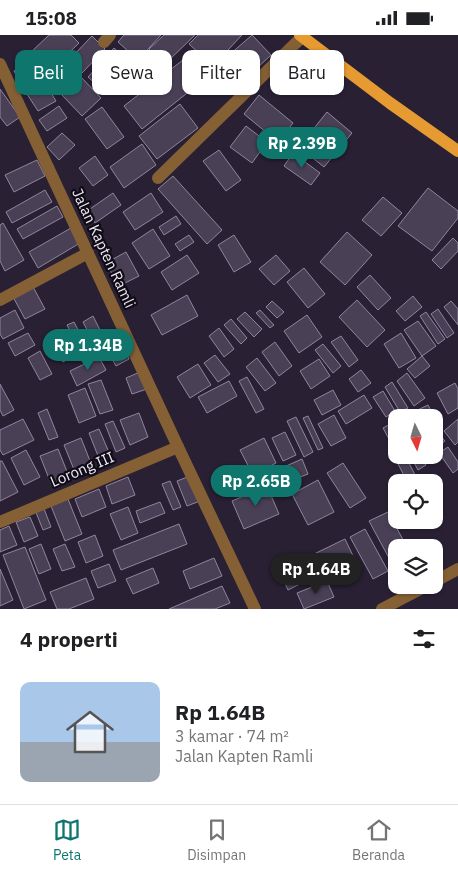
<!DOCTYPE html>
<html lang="id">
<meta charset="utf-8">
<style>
:root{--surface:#fff;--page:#f2f2f2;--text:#202124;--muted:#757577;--line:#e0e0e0;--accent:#0f766e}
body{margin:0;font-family:"IBM Plex Sans",sans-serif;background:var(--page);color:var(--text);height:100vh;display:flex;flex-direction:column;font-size:19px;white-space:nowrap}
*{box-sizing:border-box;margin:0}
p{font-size:16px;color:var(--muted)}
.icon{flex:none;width:28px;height:28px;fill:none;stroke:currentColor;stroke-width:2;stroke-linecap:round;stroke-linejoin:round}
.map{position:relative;height:574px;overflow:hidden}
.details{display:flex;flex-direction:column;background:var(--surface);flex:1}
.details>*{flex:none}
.banner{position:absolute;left:15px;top:15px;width:429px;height:45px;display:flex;gap:10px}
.needle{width:32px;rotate:175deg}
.controls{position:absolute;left:388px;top:374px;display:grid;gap:10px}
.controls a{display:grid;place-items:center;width:55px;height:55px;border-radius:10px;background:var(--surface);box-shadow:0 1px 4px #0004;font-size:25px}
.price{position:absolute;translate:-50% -42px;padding:0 11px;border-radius:18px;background:var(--accent);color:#fff;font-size:16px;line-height:32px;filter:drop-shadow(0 1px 2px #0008)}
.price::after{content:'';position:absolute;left:50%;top:30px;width:15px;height:11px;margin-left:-8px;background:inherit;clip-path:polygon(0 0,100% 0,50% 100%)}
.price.selected{background:#222;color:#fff}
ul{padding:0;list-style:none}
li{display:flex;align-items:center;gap:15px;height:125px;padding:0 20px}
li span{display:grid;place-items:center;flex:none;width:140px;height:100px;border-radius:10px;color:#555}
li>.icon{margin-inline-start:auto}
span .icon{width:60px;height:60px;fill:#fffc;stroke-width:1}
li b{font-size:21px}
h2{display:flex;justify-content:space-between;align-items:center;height:60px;padding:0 20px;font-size:21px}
.chip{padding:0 18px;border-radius:10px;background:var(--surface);box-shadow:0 1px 4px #0004;font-size:18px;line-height:45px}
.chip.selected{background:var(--accent);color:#fff}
.status{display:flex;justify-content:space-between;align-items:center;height:35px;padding:0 25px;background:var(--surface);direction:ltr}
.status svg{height:14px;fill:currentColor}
.dock{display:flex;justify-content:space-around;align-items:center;height:70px;border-top:1px solid var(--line);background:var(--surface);font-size:14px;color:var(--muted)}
.dock a{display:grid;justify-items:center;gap:2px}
.dock .selected{color:var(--accent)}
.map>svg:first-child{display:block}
.building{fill:#494056;stroke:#8f859e}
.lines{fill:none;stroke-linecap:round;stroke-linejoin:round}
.street{stroke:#856034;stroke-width:12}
.primary{stroke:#e69a32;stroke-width:12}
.labels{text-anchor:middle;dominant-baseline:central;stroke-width:4.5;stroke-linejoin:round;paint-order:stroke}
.street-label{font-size:15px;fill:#eee8f7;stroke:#100c15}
</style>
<div class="status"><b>15:08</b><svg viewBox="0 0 49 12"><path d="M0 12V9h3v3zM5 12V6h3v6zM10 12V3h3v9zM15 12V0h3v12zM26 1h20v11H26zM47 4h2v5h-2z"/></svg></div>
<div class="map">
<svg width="458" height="574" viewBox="0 0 458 574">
<rect width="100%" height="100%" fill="#292034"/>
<!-- building -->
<g class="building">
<polygon points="49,0 71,0 79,8 48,38 29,19"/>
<polygon points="124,0 161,0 138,25 118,7"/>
<polygon points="164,0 195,0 164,30 149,14"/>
<polygon points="198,0 242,0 213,31 189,9"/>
<polygon points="252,0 271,20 240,49 220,28"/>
<polygon points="92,1 105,14 82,38 69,25"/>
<polygon points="114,13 134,31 108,60 88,42"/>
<polygon points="188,21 206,43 142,94 124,71"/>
<polygon points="31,26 39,40 22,50 14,36"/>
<polygon points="65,26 75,39 57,53 47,40"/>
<polygon points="80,41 101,63 82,81 61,59"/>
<polygon points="45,48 56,66 38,76 27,59"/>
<polygon points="0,54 20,82 7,91 0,82"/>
<polygon points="259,60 293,88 278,107 244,79"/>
<polygon points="180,69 198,93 157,124 139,101"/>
<polygon points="59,71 67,83 47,96 39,85"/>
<polygon points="102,72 124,102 107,114 85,84"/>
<polygon points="327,77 352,98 324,132 299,112"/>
<polygon points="246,91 267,107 252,128 230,112"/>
<polygon points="62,98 75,110 59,125 47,112"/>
<polygon points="142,109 156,130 124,153 110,132"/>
<polygon points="219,115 241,145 226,156 203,126"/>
<polygon points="293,118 320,138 311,150 284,131"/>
<polygon points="95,121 108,140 93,151 79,133"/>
<polygon points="37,125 45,141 14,157 5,140"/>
<polygon points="173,141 222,195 207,209 158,154"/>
<polygon points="428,153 458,176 458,183 432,216 398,191"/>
<polygon points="45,155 52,167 12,188 6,177"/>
<polygon points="113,158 121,170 95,188 87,176"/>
<polygon points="151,158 163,177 135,195 123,177"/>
<polygon points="383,162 402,178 381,201 362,185"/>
<polygon points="57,171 63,182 23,204 17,194"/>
<polygon points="176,181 181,189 164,200 159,192"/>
<polygon points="3,188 24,225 5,236 0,226 0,190"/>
<polygon points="71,193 80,208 38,233 29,217"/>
<polygon points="153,194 170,221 149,234 132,208"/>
<polygon points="347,197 372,220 345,250 320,227"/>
<polygon points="189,200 194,207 180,216 175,209"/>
<polygon points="234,200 251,227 234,237 218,210"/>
<polygon points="453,203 458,208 458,216 441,234 432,225"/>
<polygon points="126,217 139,241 119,251 106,228"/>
<polygon points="187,220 199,238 172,255 161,237"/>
<polygon points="276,220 290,236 274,250 259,234"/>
<polygon points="304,233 325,259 308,273 287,247"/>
<polygon points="370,240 391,263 378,275 357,252"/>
<polygon points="32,250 45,274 25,284 12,260"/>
<polygon points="187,260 198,281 162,300 151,280"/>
<polygon points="413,261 422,272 405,286 396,276"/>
<polygon points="357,265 385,295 367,312 339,282"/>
<polygon points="272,266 284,277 277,283 266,272"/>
<polygon points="451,266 458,274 458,290 444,272"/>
<polygon points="438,274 454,298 447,303 431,279"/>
<polygon points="15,275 24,293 3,304 0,299 0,283"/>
<polygon points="260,275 274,290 270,293 256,278"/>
<polygon points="245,277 262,294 254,302 237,284"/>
<polygon points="426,277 445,304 438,309 420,281"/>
<polygon points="307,280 322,302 299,318 284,296"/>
<polygon points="93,281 106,307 96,312 83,287"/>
<polygon points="231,284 247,303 241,309 224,290"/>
<polygon points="418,286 436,311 422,321 404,295"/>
<polygon points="74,287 88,314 81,318 67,290"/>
<polygon points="219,293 234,314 224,322 209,301"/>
<polygon points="63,296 75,320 63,327 50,302"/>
<polygon points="28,298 35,310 15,321 8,308"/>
<polygon points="401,298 416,323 399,333 384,309"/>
<polygon points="341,301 358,325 349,332 331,307"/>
<polygon points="275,307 292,331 279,341 262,317"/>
<polygon points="323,309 341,331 333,338 315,315"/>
<polygon points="123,312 129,324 116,331 109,319"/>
<polygon points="40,316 52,339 40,345 28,323"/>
<polygon points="215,320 230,339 218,347 204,328"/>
<polygon points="422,321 430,331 415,343 407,334"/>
<polygon points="99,322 106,335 77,351 70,336"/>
<polygon points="257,323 276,348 265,356 246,332"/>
<polygon points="319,324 330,341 311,354 300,336"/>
<polygon points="198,329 211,350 190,363 177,342"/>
<polygon points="361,335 371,348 358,357 349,344"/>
<polygon points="140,337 147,354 132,359 126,343"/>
<polygon points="407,338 425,363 414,371 397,346"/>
<polygon points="247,342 264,374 256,378 239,346"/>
<polygon points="101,345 113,375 100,379 88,349"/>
<polygon points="229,346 237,361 207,378 198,362"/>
<polygon points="392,347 408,373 400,377 385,352"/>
<polygon points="455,348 458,354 458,373 448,379 437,358"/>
<polygon points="0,349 14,375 3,381 0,375"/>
<polygon points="85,353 96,381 79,388 68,360"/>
<polygon points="333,355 341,370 322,380 314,365"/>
<polygon points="383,356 395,376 386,382 373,362"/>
<polygon points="364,360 372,373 346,389 338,376"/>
<polygon points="428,370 441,394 434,397 434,382 403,382"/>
<polygon points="47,374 58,402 49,405 38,378"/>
<polygon points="139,378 148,402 130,410 120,385"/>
<polygon points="334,380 346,403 331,411 318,389"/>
<polygon points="308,381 323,413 318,415 303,383"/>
<polygon points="296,382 313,417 304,422 287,386"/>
<polygon points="23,384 34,405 3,420 0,415 0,395"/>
<polygon points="458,384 458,407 455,410 444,396"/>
<polygon points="113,386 125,413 116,417 105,389"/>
<polygon points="396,386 396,417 383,393"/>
<polygon points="99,394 111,422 100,426 89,398"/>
<polygon points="285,397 296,420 283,426 272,403"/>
<polygon points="439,399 445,406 434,415 434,404"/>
<polygon points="81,403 92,431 75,437 64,410"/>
<polygon points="264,403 276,428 253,440 240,415"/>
<polygon points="448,412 458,427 458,434 453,438 439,418"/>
<polygon points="58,414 70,444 52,451 40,421"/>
<polygon points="26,415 40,442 24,450 11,423"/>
<polygon points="405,420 419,448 408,448 396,425"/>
<polygon points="410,420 420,420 426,430 418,435"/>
<polygon points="302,424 308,439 282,449 277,435"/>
<polygon points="0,426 2,426 18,457 0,466"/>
<polygon points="343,428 366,463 350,473 327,438"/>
<polygon points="190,441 200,466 187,471 177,446"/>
<polygon points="128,442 135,460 112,469 106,451"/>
<polygon points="318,445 334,477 308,490 292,459"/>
<polygon points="170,446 181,472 173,475 162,449"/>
<polygon points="267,451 279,479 244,494 232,466"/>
<polygon points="99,454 106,472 82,482 75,464"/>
<polygon points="68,464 82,499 65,506 51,471"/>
<polygon points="160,467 165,478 140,488 136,476"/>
<polygon points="43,471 51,492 43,495 35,475"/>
<polygon points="128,472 138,498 121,505 110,479"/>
<polygon points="388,477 407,512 396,512 396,536 369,486"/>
<polygon points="30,482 38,501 24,507 16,487"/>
<polygon points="179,489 187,509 121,535 113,515"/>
<polygon points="9,491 17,510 0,517 0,495"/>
<polygon points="365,494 388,536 373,544 350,502"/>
<polygon points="95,500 103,521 86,528 78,507"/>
<polygon points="345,504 356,527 324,543 312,520"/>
<polygon points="41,509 51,534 39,539 29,514"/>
<polygon points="65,509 75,532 62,536 53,514"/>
<polygon points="25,512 46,565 24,574 3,520"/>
<polygon points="306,520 316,541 288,555 278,534"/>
<polygon points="214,523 222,541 190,554 183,536"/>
<polygon points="109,529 116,546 98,553 91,536"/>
<polygon points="153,533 159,548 133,559 126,544"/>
<polygon points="0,534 13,565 0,571"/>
<polygon points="86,543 94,564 69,574 57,574 50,557"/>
<polygon points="327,546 334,562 304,574 297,558"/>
<polygon points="222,551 230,568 215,574 169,574"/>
</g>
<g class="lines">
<!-- street -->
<g class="street">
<polyline points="104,7 110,0"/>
<polyline points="0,29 178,412 255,574"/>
<polyline points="158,143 302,2"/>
<polyline points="0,265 88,218"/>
<polyline points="0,487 178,412"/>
<polyline points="434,547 458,534"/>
<polyline points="382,574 428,550"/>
</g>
<!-- primary -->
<polyline class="primary" points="300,0 390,68 458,116"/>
</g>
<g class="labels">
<!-- street labels -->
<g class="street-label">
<text transform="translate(104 213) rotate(65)">Jalan Kapten Ramli</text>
<text transform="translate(82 434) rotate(-23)">Lorong III</text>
</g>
</g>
</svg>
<div class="controls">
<a><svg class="needle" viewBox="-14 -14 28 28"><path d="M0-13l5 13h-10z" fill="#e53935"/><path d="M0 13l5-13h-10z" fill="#757577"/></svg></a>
<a><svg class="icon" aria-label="locate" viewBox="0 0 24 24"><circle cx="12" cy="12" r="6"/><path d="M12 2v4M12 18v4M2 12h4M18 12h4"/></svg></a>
<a><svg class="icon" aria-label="layers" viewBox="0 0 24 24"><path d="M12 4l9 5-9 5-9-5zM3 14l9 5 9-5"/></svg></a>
</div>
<b class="price" style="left:302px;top:134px">Rp 2.39B</b>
<b class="price" style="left:88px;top:336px">Rp 1.34B</b>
<b class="price" style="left:256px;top:472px">Rp 2.65B</b>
<b class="price selected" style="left:316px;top:560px">Rp 1.64B</b>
<div class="banner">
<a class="chip selected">Beli</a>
<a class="chip">Sewa</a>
<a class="chip">Filter</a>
<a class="chip">Baru</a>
</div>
</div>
<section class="details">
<h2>4 properti<svg class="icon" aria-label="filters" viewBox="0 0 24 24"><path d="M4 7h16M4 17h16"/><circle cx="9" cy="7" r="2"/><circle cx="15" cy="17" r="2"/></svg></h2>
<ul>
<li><span style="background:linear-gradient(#a9c7e8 60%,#9aa5b1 0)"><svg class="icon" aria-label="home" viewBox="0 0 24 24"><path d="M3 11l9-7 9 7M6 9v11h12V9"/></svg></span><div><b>Rp 1.64B</b><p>3 kamar · 74 m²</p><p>Jalan Kapten Ramli</p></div></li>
</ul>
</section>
<nav class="dock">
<a class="selected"><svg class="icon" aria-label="map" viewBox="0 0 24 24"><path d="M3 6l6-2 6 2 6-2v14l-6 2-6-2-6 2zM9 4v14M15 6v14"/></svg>Peta</a>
<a><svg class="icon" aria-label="saved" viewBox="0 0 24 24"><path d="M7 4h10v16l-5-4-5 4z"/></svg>Disimpan</a>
<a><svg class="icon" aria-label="home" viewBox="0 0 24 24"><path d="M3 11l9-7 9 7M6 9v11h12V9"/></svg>Beranda</a>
</nav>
